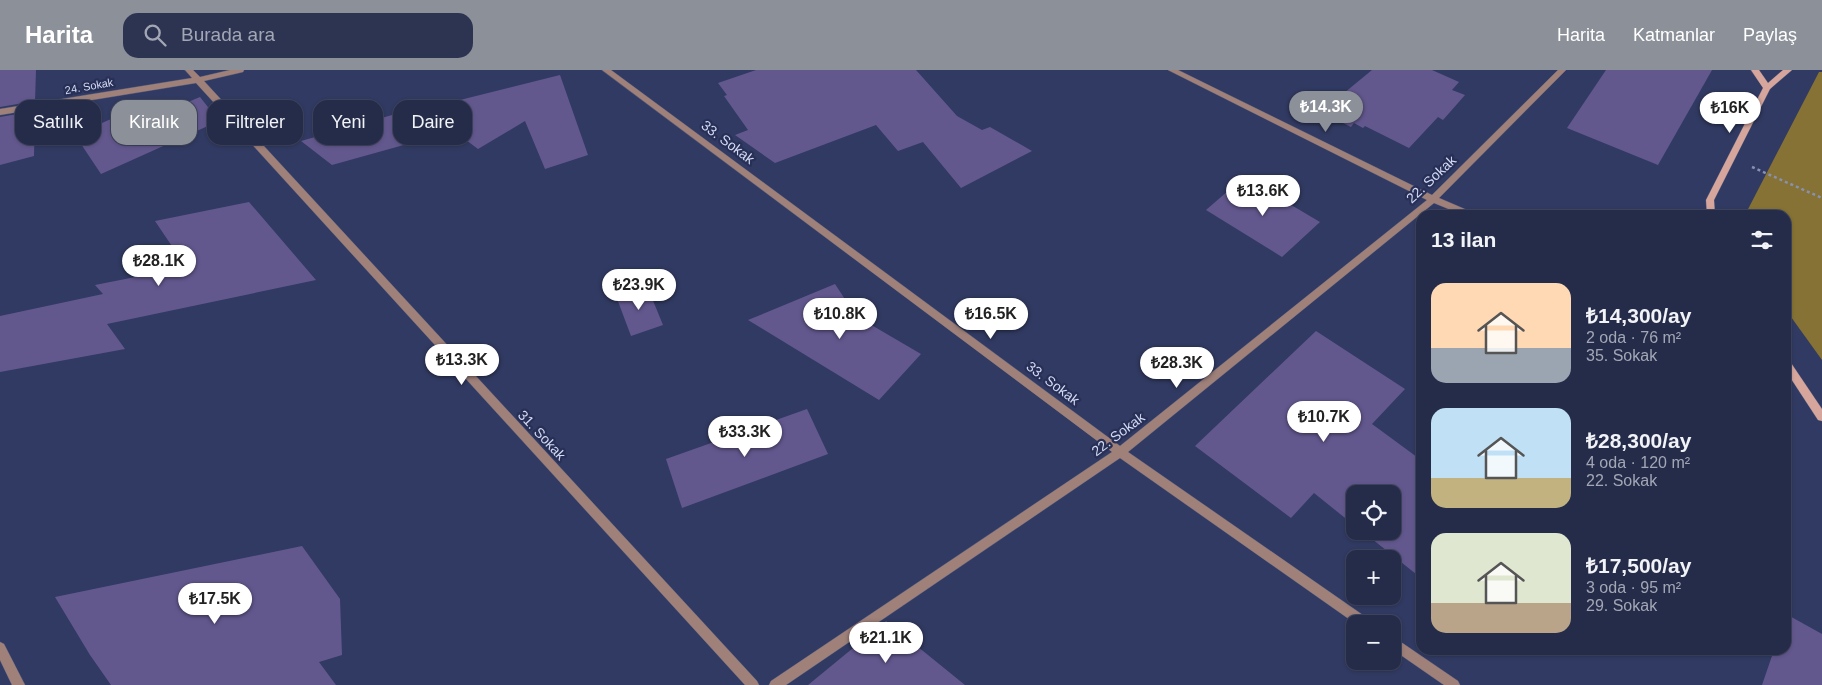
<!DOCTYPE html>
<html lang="tr">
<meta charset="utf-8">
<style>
:root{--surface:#252c4a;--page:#2d3451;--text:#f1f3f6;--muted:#a3a7b5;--line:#424862;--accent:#8c9099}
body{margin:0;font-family:Helvetica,sans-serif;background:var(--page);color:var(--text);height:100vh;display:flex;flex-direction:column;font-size:19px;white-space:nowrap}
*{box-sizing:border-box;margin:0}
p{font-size:16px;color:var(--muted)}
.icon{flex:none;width:28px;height:28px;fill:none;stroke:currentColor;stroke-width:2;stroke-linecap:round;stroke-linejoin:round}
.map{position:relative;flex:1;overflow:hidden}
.sheet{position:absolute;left:1416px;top:140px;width:375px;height:445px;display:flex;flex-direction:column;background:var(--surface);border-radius:15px;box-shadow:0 1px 4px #0004,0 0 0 1px var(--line)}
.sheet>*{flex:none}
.hud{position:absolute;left:15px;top:30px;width:475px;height:45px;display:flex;gap:10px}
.tools{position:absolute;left:1346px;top:415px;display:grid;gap:10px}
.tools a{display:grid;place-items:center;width:55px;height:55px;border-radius:10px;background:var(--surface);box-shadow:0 1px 4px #0004,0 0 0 1px var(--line);font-size:25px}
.price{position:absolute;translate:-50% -42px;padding:0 11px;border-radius:18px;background:#fff;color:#222;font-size:16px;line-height:32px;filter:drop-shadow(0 1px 2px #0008)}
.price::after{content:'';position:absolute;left:50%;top:30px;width:15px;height:11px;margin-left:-8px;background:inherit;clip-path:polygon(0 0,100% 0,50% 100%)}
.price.active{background:var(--accent);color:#fff}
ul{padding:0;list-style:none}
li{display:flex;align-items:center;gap:15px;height:125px;padding:0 15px}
li span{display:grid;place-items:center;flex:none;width:140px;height:100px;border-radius:15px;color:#555}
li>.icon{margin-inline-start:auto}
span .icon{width:60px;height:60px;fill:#fffc;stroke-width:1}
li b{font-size:21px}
h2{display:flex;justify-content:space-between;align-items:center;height:60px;padding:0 15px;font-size:21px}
.pill{padding:0 18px;border-radius:15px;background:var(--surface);box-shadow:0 1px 4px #0004,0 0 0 1px var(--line);font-size:18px;line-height:45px}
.pill.active{background:var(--accent);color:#fff}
header{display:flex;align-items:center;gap:30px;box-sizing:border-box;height:70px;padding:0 25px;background:var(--accent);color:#fff}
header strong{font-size:24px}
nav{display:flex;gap:28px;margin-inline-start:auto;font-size:18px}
.search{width:350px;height:45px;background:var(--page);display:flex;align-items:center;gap:12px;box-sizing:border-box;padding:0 18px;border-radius:15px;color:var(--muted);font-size:19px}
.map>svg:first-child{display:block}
.forest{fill:#857234}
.building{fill:#63588e}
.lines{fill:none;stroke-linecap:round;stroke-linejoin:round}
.street-casing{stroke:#4e577c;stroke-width:1}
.secondary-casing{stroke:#4e577c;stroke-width:1}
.path{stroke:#8991b1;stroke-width:2.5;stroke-dasharray:3 3;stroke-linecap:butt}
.street{fill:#9f817a;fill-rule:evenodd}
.secondary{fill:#d6a69c;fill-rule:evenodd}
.labels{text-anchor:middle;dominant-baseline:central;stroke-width:4.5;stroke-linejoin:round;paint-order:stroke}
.far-street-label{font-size:11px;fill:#d3daf3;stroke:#283057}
.street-label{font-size:14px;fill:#d3daf3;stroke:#283057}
</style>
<header>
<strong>Harita</strong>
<div class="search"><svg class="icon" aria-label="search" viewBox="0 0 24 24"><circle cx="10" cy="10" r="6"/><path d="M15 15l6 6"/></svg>Burada ara</div>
<nav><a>Harita</a><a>Katmanlar</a><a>Paylaş</a></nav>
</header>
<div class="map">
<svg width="1822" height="615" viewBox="0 0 1822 615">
<rect width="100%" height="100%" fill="#313a62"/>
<!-- forest -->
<polygon class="forest" points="1819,2 1822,2 1822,290 1786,240 1786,145 1745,145"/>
<!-- building -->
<g class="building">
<polygon points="0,0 36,0 35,31 0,37"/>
<polygon points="756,0 916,0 957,46 982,60 990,57 1032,81 961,118 923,72 898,81 876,55 775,93 735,65 748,60 724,26 727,25 718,13"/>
<polygon points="1372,0 1432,0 1459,12 1452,20 1465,25 1443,50 1438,47 1409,78 1365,56 1363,58 1354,53 1351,57 1321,42"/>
<polygon points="1606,0 1712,0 1658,95 1567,58"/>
<polygon points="560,5 588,85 545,99 525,51 478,79 454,61 332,95 301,71 441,31 444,34"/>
<polygon points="200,27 219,51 101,104 75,65 120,45 128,57"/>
<polygon points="35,41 34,86 0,95 0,47"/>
<polygon points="1244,107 1320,152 1282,187 1206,140"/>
<polygon points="249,132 316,210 107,254 125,279 0,302 0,246 103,224 95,215 186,197 155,151"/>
<polygon points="835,214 856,246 921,284 879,330 748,250"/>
<polygon points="647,216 663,255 631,266 616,226"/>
<polygon points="1316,261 1405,319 1372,354 1421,390 1421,508 1362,461 1392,461 1392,424 1355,424 1355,456 1314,423 1291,448 1195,376"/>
<polygon points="807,339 828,384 682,438 666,389"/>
<polygon points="302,476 340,529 342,585 319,592 336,615 111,615 90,585 55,527"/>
<polygon points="1786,544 1822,564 1822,615 1762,615 1774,580 1786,580"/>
<polygon points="886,551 965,615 808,615"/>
</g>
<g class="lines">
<defs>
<g id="street">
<polygon points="185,0 193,0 200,7 230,0 244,0 243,2 204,11 757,611 759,615 745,615 196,13 0,45 0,39 192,8"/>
<polygon points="602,0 611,0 1120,376 1427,130 1168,0 1178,0 1432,125 1558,0 1566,0 1439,128 1474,143 1475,145 1463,145 1434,133 1128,382 1370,550 1372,554 1356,554 1120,388 786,615 769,615 771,611 1112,382"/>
<polygon points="1392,566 1458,611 1460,615 1444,615 1392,579"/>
<polygon points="0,572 4,574 25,615 12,615 0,590"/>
</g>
<g id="secondary">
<polygon points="1751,0 1759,0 1768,13 1783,0 1792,0 1770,19 1714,130 1715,145 1707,145 1706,130 1763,18"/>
<polygon points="1786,289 1789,290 1822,339 1822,351 1818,350 1786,301"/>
</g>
</defs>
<!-- street casing -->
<use href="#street" class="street-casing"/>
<!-- secondary casing -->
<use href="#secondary" class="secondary-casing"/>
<!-- path -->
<polyline class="path" points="1752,97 1822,128"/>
<!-- street -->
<use href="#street" class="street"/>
<!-- secondary -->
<use href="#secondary" class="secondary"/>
</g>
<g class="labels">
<!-- far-street labels -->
<g class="far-street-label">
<text transform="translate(89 16) rotate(-10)">24. Sokak</text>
</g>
<!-- street labels -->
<g class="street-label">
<text transform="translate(728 72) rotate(37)">33. Sokak</text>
<text transform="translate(1431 109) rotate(-43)">22. Sokak</text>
<text transform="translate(1053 313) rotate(37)">33. Sokak</text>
<text transform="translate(1118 364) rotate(-37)">22. Sokak</text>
<text transform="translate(542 365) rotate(47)">31. Sokak</text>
</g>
</g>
</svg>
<div class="tools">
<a><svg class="icon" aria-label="locate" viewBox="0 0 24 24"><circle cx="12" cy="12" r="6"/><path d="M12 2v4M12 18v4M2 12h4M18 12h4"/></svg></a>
<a>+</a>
<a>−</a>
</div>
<b class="price active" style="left:1326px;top:63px">₺14.3K</b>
<b class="price" style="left:1730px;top:64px">₺16K</b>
<b class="price" style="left:1263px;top:147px">₺13.6K</b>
<b class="price" style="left:159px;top:217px">₺28.1K</b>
<b class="price" style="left:639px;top:241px">₺23.9K</b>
<b class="price" style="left:840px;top:270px">₺10.8K</b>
<b class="price" style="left:991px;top:270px">₺16.5K</b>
<b class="price" style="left:462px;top:316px">₺13.3K</b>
<b class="price" style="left:1177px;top:319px">₺28.3K</b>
<b class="price" style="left:1324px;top:373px">₺10.7K</b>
<b class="price" style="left:745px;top:388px">₺33.3K</b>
<b class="price" style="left:215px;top:555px">₺17.5K</b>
<b class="price" style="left:886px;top:594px">₺21.1K</b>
<div class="hud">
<a class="pill">Satılık</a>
<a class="pill active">Kiralık</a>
<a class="pill">Filtreler</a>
<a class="pill">Yeni</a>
<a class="pill">Daire</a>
</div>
<section class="sheet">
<h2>13 ilan<svg class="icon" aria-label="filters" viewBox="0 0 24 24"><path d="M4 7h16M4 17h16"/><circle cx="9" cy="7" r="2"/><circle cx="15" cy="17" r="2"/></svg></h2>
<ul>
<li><span style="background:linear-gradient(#ffd9b3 65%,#9aa5b1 0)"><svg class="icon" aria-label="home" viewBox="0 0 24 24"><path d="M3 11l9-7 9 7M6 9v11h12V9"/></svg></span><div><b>₺14,300/ay</b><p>2 oda · 76 m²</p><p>35. Sokak</p></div></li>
<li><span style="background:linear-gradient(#bfe0f5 70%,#c2b280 0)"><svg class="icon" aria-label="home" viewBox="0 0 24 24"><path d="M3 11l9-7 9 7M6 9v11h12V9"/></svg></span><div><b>₺28,300/ay</b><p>4 oda · 120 m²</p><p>22. Sokak</p></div></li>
<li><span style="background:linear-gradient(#dfe7d0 70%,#b9a48a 0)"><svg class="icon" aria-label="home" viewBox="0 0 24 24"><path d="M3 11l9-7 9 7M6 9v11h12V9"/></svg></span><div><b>₺17,500/ay</b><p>3 oda · 95 m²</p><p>29. Sokak</p></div></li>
</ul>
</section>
</div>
